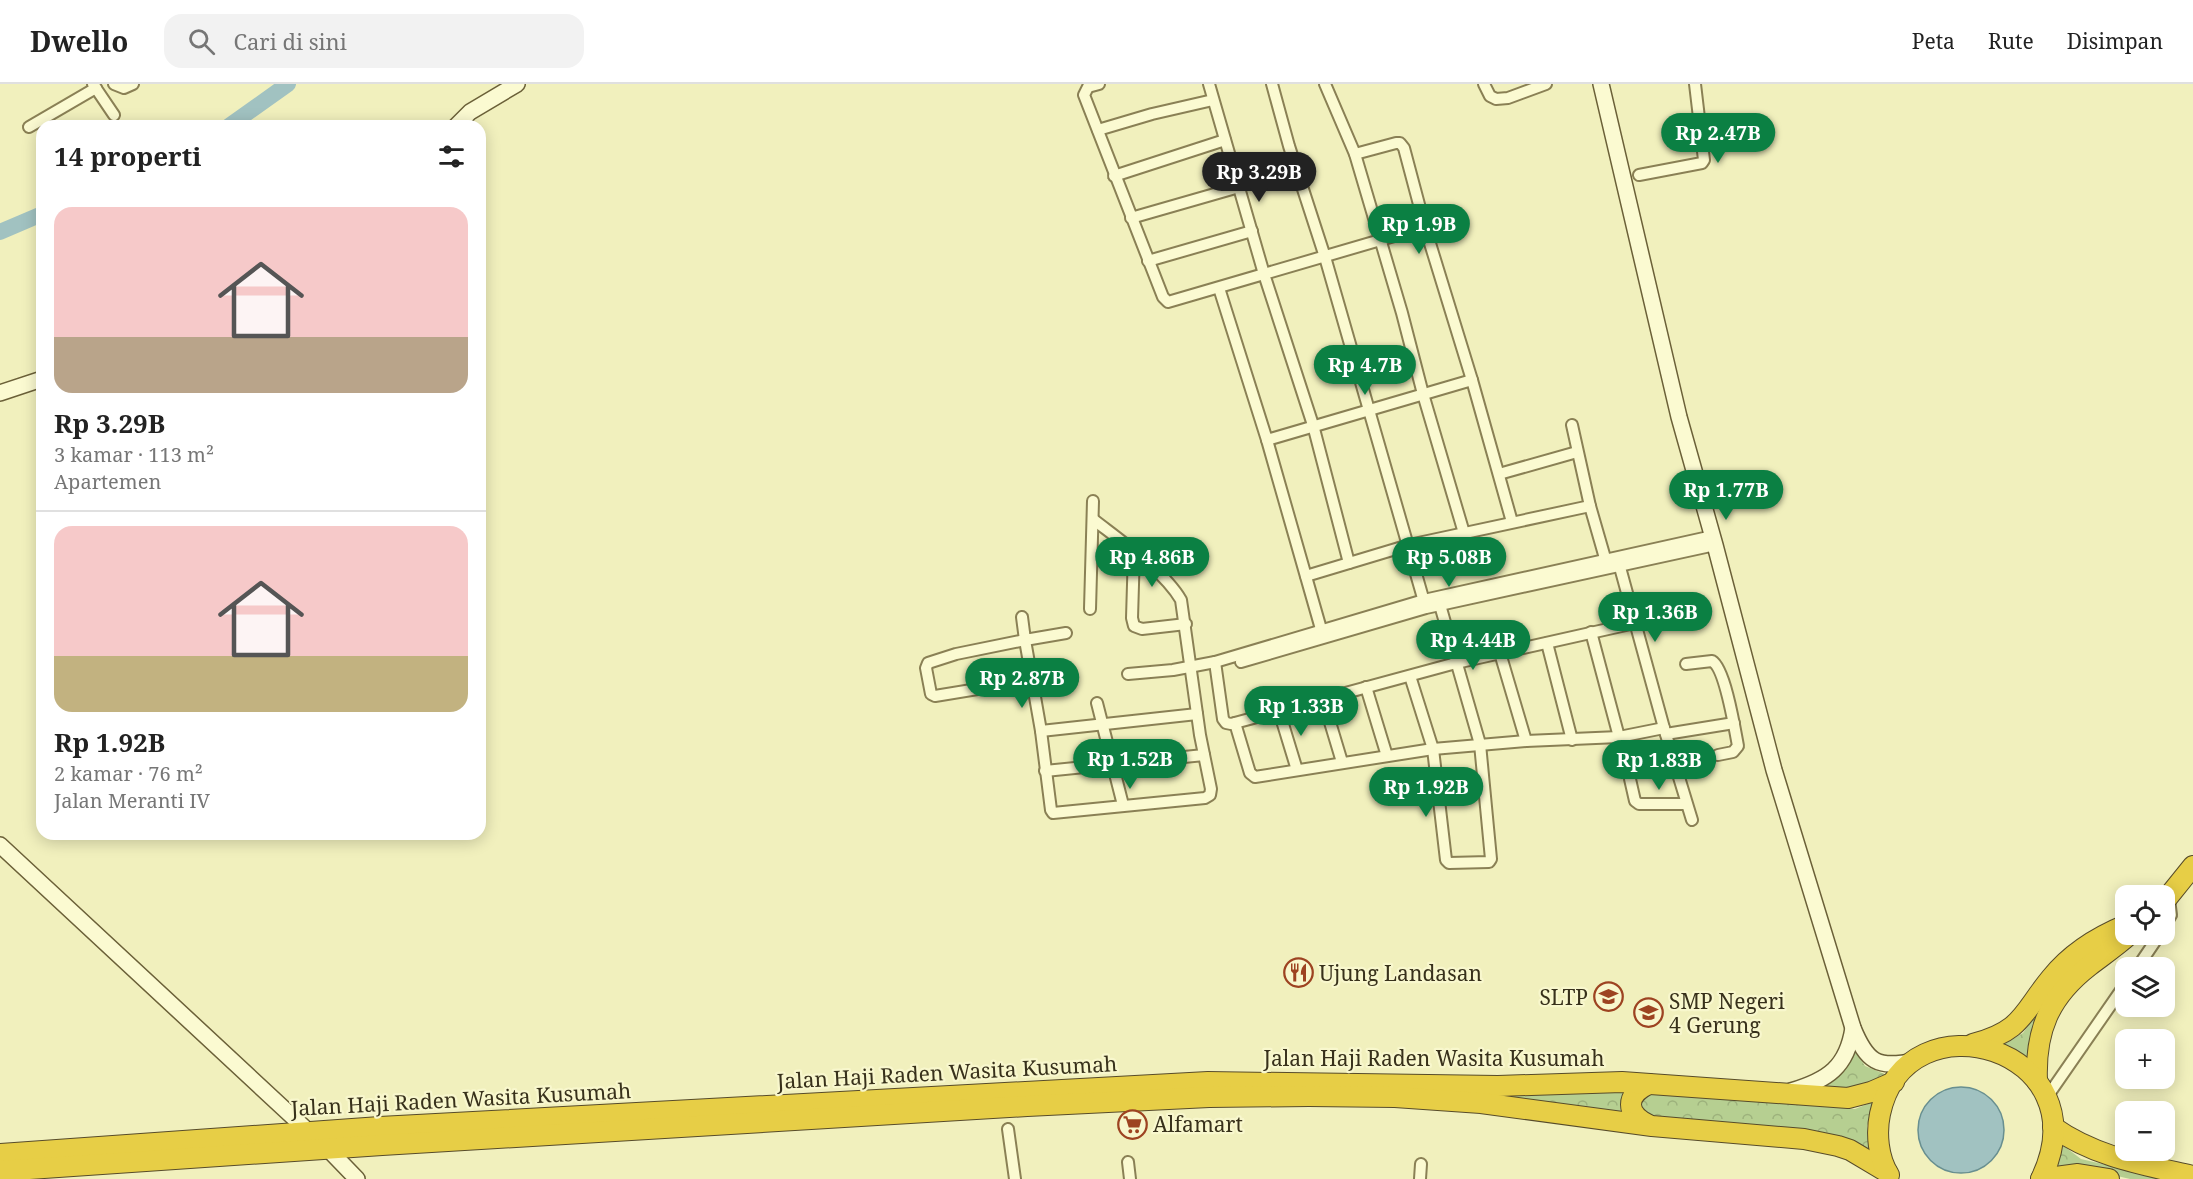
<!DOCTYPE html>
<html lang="id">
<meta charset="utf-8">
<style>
:root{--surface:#fff;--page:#f2f2f2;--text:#222;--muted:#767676;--line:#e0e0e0;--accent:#0b8043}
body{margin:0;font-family:"Noto Serif",serif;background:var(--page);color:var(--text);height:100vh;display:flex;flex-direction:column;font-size:22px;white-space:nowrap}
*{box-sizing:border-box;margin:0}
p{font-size:20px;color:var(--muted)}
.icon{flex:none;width:33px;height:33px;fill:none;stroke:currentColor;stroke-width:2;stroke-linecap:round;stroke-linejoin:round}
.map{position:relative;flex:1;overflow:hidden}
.side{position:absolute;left:36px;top:36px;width:450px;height:720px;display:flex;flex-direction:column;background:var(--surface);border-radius:18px;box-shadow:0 3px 15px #0003}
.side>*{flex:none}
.tools{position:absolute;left:2115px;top:801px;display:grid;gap:12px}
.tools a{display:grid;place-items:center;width:60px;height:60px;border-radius:12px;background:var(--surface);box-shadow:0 3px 15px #0003;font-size:30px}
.price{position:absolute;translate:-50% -51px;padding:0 14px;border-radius:21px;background:var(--accent);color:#fff;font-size:20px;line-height:39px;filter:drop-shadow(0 2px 3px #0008)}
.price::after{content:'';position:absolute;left:50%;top:36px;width:18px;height:14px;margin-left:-9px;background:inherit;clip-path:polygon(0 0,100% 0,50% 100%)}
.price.active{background:#222;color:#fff}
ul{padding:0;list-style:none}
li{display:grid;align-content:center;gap:12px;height:318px;padding:0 18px}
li+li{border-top:2px solid var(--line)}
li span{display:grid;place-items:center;height:186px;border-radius:18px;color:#555}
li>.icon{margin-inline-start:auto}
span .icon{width:108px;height:108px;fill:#fffc;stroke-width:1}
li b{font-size:26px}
h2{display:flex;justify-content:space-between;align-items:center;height:72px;padding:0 18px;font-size:26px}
header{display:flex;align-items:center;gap:36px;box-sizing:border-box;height:84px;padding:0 30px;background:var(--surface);border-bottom:2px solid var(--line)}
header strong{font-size:28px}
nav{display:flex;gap:33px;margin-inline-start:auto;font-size:21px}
.search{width:420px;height:54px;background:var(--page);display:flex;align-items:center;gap:15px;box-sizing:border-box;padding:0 21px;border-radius:18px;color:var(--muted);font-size:22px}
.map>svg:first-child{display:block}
.park{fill:url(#park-crowns)}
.water{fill:#a1c2c1;stroke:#688f90;stroke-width:1.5}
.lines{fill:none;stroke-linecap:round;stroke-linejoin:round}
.river{stroke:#a1c2c1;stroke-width:16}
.street-casing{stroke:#8a8055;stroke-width:14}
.secondary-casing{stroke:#6b6038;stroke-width:18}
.highway-casing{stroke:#574b2a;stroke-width:22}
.street{stroke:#fbfad1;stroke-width:10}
.secondary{stroke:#fbfad1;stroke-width:15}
.highway{stroke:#e7ce46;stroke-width:20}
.labels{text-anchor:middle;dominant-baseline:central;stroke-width:4.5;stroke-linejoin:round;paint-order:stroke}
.poi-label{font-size:21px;fill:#38311b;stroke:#f8f7cd;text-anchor:start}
.street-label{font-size:21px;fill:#38311b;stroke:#f8f7cd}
</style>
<header>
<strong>Dwello</strong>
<div class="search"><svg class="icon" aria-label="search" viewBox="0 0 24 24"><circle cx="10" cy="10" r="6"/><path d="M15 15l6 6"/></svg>Cari di sini</div>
<nav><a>Peta</a><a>Rute</a><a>Disimpan</a></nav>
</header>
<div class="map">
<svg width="2193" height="1095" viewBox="0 0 2193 1095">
<defs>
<pattern id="park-crowns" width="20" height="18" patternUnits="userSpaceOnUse" patternTransform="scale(1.5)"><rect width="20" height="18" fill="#b6cf91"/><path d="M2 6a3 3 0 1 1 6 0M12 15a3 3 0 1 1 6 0" fill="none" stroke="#9db27c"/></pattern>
</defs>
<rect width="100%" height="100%" fill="#f1f0bd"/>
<!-- park -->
<g class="park">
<polygon points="2067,888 2065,898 2030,953 2029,980 2001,962 2023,949"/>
<path d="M 1854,965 L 1865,982 L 1887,991 L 1863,1010 L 1816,1008 C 1838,994 1845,990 1854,965 Z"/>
<polygon points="1354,999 1631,1001 1626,1030"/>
<polygon points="1645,1007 1855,1025 1878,1016 1867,1042 1871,1068 1642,1035 1635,1014"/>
<polygon points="2060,1059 2081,1075 2166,1095 2130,1095 2075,1082 2051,1087 2057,1073"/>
</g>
<!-- water -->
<circle class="water" cx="1961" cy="1046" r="43"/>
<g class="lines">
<!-- river -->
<g class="river">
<polyline points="229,42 288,0"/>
<polyline points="0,148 42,130"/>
</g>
<defs>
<g id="street">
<polyline points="93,0 114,31"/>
<polyline points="114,0 124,4 133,0"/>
<polyline points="1099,0 1088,3 1084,11 1163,213 1168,218 1425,143"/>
<polyline points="1209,0 1264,190 1313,341 1349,479"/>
<polyline points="1272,0 1289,62 1325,173 1425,521"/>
<polyline points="1325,0 1355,70 1402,229 1423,310 1464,449"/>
<polyline points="1484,0 1490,12 1496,15 1508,14 1546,0"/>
<polyline points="29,43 96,4"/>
<polyline points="1098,46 1152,30 1213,16"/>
<polyline points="1703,58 1750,49"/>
<polyline points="1355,70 1396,59 1400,59 1404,64 1425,143 1472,296 1512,438"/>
<polyline points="1639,91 1702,79 1704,76 1695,0"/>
<polyline points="1114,92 1225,56"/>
<polyline points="1131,134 1239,103"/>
<polyline points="1148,177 1252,147"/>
<polyline points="1219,204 1267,356 1323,552"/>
<polyline points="1572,341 1590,422 1607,481"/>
<polyline points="1267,356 1472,296"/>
<polyline points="1499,390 1577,368"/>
<polyline points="1134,467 1132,534 1134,542 1142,545 1186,540"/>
<polyline points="1618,476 1664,644 1692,736"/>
<polyline points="1306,492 1409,461 1590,422"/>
<polyline points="1090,525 1093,417"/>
<polyline points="1022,533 1025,556 1066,549"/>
<polyline points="1591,548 1619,653"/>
<polyline points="1547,559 1572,656"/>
<polyline points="1500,569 1526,657"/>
<polyline points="1215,578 1223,635 1226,639 1231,640 1456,579 1635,539"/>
<polyline points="1241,578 1426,524 1715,461"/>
<path d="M 1686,580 L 1712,577 C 1725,584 1735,646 1738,662 L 1733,668 L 1718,671"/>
<polyline points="1128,590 1173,586 1215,578 1424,516 1713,452"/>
<polyline points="1410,592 1433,665 1446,776 1449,779 1489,778 1491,775 1480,660 1440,521"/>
<path d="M 1072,595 L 1032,596 L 935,612 L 931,610 L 926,584 L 928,579 L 956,570 L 1025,556 L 1041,647 L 1051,726 L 1053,729 L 1205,714 L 1210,711 L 1211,705 L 1200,651 L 1181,516 C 1164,487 1121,457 1094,436"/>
<polyline points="1366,603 1387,672"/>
<polyline points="1323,615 1342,678"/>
<polyline points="1097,619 1123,721"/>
<polyline points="1279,627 1297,686"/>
<polyline points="1235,639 1250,689 1255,693 1433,665 1526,657 1619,653 1664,644"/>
<polyline points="1041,647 1197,630"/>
<polyline points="1666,650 1734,639"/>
<polyline points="1045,687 1204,671"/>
<polyline points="1630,695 1635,717 1639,720 1686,720"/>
<polyline points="2164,843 2171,831 2169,815"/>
<polyline points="2137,884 2160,850"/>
<polyline points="2047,1013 2126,899"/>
<polyline points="1008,1045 1015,1095"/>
<polyline points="1128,1078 1130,1095"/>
<polyline points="1420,1095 1421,1080"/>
</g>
<g id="secondary">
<path d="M 1601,0 L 1679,333 L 1715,461 L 1774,686 L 1853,944 C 1867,978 1877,985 1914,977"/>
<polyline points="456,42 470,28 517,0"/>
<polyline points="0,309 42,295"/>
<polyline points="0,761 309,1048"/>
<path d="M 1791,1007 C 1828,996 1847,983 1853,944"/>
<polyline points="328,1065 357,1095"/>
</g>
<g id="highway">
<polyline points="2164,818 2193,782"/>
<path d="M 1973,960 C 2023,947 2022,929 2051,894 C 2071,869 2097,853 2126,841"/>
<path d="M 2037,997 C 2035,947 2049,913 2089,882 C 2102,872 2117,862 2130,850"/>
<path d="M 1649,1041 C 1625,1030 1625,1011 1649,1000"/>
<path d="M 2053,1043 C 2095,1073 2144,1081 2193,1092"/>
<polyline points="0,1070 380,1043 1208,998 1498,1002 1622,998 1848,1014 1871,1008 1894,998"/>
<polyline points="0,1087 382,1061 1027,1022 1209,1013 1309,1012 1395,1013 1481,1019 1652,1042 1804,1055 1838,1062 1850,1066 1887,1088"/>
<path d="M 1889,1091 C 1878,1074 1876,1049 1880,1030 C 1906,907 2104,964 2041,1095"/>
<polyline points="2041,1095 2078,1090 2109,1095"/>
</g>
</defs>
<!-- street casing -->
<use href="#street" class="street-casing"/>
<!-- secondary casing -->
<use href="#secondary" class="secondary-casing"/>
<!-- highway casing -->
<use href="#highway" class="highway-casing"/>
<!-- street -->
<use href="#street" class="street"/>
<!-- secondary -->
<use href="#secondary" class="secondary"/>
<!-- highway -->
<use href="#highway" class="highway"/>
</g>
<!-- icons -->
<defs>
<symbol id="restaurant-ring" viewBox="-11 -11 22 22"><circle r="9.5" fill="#f8f7cd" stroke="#9d4321" stroke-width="1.5"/><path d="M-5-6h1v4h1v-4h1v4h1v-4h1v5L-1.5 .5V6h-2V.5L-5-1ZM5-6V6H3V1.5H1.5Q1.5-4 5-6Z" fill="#9d4321"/></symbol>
<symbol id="school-ring" viewBox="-11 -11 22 22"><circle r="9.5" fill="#f8f7cd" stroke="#9d4321" stroke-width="1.5"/><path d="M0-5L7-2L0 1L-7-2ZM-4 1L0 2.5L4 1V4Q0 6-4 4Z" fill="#9d4321"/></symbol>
<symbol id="supermarket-ring" viewBox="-11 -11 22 22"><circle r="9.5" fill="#f8f7cd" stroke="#9d4321" stroke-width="1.5"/><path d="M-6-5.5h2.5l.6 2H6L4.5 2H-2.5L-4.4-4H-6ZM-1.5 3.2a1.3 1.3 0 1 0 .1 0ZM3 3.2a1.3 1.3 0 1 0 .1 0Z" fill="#9d4321"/></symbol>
</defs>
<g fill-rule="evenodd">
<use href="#restaurant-ring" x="1282" y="872" width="33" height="33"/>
<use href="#school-ring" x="1592" y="896" width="33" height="33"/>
<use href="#school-ring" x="1632" y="912" width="33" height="33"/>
<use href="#supermarket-ring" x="1116" y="1024" width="33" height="33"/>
</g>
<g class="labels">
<!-- poi labels -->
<g class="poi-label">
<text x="1319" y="889">Ujung Landasan</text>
<text x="1588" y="913" text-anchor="end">SLTP</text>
<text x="1669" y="917">SMP Negeri<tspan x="1669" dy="24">4 Gerung</tspan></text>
<text x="1153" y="1040">Alfamart</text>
</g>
<!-- street labels -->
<g class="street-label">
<text x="1434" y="974">Jalan Haji Raden Wasita Kusumah</text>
<text transform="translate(947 988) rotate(-3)">Jalan Haji Raden Wasita Kusumah</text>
<text transform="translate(461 1015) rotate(-3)">Jalan Haji Raden Wasita Kusumah</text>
</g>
</g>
</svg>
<div class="tools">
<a><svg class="icon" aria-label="locate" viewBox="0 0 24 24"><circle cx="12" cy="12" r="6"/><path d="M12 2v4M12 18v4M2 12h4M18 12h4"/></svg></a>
<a><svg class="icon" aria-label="layers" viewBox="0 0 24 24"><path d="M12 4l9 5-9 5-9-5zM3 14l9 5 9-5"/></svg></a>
<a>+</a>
<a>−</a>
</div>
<b class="price" style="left:1718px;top:80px">Rp 2.47B</b>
<b class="price active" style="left:1259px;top:119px">Rp 3.29B</b>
<b class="price" style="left:1419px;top:171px">Rp 1.9B</b>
<b class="price" style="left:1365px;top:312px">Rp 4.7B</b>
<b class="price" style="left:1726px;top:437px">Rp 1.77B</b>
<b class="price" style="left:1152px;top:504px">Rp 4.86B</b>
<b class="price" style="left:1449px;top:504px">Rp 5.08B</b>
<b class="price" style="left:1655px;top:559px">Rp 1.36B</b>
<b class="price" style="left:1473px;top:587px">Rp 4.44B</b>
<b class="price" style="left:1022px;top:625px">Rp 2.87B</b>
<b class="price" style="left:1301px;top:653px">Rp 1.33B</b>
<b class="price" style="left:1130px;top:706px">Rp 1.52B</b>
<b class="price" style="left:1659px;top:707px">Rp 1.83B</b>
<b class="price" style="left:1426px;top:734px">Rp 1.92B</b>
<section class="side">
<h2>14 properti<svg class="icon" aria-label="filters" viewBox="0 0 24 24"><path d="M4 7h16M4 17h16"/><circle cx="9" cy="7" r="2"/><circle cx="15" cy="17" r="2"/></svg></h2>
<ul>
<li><span style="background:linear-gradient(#f6c9c9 70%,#b9a48a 0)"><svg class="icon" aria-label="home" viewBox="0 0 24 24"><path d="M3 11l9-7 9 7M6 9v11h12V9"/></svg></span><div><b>Rp 3.29B</b><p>3 kamar · 113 m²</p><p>Apartemen</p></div></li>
<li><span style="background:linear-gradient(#f6c9c9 70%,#c2b280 0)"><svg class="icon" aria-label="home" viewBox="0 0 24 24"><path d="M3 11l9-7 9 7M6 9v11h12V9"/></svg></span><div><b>Rp 1.92B</b><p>2 kamar · 76 m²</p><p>Jalan Meranti IV</p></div></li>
</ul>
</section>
</div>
